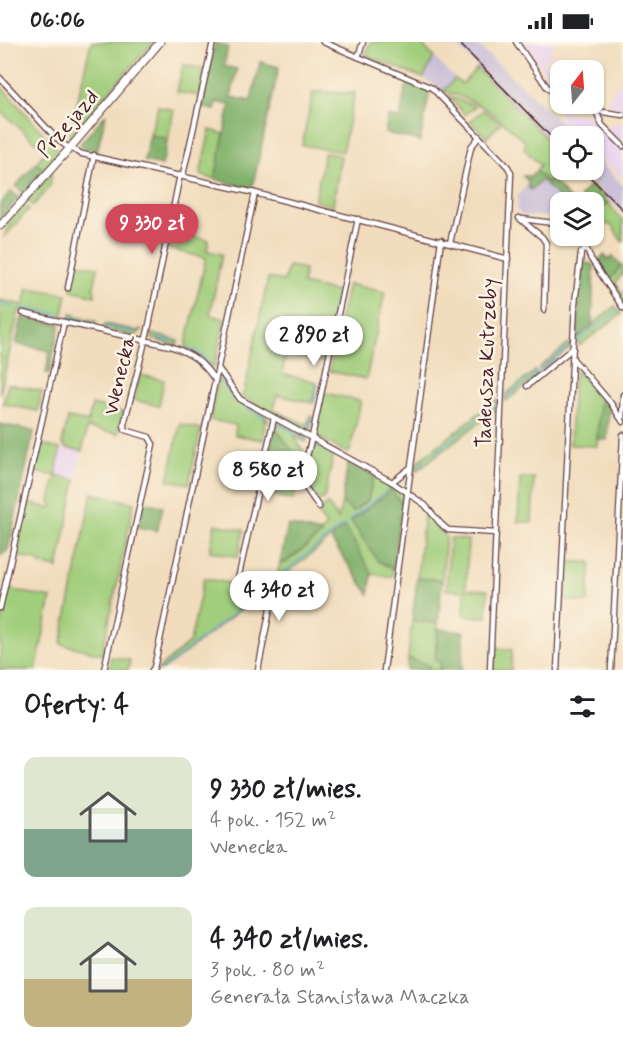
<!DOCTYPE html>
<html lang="pl">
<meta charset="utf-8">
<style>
:root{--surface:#fff;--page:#f6f6f6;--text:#202124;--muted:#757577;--accent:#d1495b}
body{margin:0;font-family:Mynerve,sans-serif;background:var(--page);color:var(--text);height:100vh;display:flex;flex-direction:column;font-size:22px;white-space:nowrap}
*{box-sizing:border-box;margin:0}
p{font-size:20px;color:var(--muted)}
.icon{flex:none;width:33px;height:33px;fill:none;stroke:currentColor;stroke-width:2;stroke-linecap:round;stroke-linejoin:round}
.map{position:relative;height:628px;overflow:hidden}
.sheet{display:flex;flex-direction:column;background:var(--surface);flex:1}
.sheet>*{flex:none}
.needle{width:39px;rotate:17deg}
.buttons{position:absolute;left:550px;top:18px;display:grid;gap:12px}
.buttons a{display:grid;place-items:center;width:54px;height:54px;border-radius:12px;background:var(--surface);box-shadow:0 2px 4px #0004;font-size:30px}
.price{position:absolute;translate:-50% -51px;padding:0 14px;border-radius:21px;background:#fff;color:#222;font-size:20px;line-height:39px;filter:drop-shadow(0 2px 3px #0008)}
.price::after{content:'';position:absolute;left:50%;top:36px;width:18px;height:14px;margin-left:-9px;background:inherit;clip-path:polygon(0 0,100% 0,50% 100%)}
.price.active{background:var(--accent);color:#fff}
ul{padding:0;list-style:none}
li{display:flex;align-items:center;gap:18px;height:150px;padding:0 24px}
li span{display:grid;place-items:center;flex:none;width:168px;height:120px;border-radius:12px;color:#555}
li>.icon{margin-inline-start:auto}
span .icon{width:72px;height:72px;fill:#fffc;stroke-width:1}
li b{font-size:26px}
h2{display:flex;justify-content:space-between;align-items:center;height:72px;padding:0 24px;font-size:26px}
.status{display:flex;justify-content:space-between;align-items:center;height:42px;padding:0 30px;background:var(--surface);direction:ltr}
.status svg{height:16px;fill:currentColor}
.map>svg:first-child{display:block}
.built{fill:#e9d2ed}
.industrial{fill:#c9bfd7}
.green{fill:#a1ce7b;stroke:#767653;stroke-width:1.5}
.forest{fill:#80b16b;stroke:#65684b;stroke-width:1.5}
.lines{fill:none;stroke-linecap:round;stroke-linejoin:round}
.stream{stroke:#67a4d8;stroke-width:1.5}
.street-casing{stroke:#633c41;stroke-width:7}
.secondary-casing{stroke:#633c41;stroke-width:9}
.street{stroke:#fff;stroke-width:4.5}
.secondary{stroke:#fff;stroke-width:7}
.rail{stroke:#4a1f2b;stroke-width:1.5}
.labels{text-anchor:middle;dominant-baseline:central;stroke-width:5;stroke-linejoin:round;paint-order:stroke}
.street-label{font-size:21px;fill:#4a1f2b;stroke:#fcf5e5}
</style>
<div class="status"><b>06:06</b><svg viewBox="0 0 49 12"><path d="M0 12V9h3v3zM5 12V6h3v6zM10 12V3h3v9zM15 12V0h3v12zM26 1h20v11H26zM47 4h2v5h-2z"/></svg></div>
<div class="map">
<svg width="623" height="628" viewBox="0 0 623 628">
<rect width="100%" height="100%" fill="#fcf5e5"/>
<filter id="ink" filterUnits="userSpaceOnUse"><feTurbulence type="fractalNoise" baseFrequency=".0167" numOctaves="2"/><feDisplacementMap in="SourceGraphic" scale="12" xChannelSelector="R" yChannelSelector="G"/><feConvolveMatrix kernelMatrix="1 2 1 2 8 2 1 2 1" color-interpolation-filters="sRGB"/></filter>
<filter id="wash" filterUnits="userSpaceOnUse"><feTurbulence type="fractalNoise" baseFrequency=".008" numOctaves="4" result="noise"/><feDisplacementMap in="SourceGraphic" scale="24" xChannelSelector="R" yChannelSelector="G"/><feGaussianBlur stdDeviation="1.35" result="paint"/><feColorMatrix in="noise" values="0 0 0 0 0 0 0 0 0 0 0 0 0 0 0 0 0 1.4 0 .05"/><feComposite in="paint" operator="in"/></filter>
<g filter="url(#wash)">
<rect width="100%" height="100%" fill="#f1ddbd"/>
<!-- built -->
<g class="built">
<polygon points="524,0 557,0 549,9 552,14 543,19 550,31 547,33"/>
<polygon points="594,12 601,16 592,28 576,28"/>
<polygon points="623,36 623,66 608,63 609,55"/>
<polygon points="561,70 590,74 606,90 613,81 623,82 623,137 594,110 594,94 577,94 559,77"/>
<polygon points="66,406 82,409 76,438 56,434 61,408"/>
</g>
<!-- industrial -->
<g class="industrial">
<polygon points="453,0 474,0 575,94 561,94 561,109"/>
<polygon points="434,15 455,37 443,49 423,36"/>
<polygon points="594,114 623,144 623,171 579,128 594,128"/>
<polygon points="541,138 564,160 561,160 561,175 523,174 517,168 518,153 527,143 532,147"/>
</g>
<!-- green -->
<g class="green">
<polygon points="91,0 154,0 106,53 71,97 69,95"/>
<polygon points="371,0 419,0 434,15 423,36 367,14 366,11"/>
<polygon points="183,23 205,27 199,54 177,50"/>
<path d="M 477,26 L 557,107 L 555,110 L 561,117 L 561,128 L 573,128 L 563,138 L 552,136 L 547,140 L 536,129 L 540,123 L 525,108 L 524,103 L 526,101 C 499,75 480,59 443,49 L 455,37 L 462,42 Z"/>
<polygon points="0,43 59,109 43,127 36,121 46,109 0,69"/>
<polygon points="313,50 355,51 342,110 302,103"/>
<polygon points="448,54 475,64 465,73"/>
<polygon points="158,64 174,68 168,97 150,93"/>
<polygon points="483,68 501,81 486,96 470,79"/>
<polygon points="210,88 224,92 215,137 200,133"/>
<polygon points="326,111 341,114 333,164 315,159 324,112"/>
<polygon points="52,130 50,144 33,164 28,159"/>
<path d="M 608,160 C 613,166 616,174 623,178 L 623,200 C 616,194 617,187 609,182 L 601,183 L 594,187 L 594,174 Z"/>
<polygon points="24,164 29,167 5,194 7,183"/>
<polygon points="172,190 209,198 207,209 222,212 210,273 225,277 215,322 212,327 201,316 185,307 206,216 168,207"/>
<polygon points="75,221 98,225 94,245 95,254 71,248"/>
<polygon points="620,222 623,223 623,231 615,241 623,252 623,262 609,239 619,226"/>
<polygon points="288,224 305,227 302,242 337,250 322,320 286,312 282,332 317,340 313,361 277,353 274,368 307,383 310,374 313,375 310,388 306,390 241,354 244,351 268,236 284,239"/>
<polygon points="348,242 385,250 366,337 329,329"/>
<polygon points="28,246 67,252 62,276 19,268 0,352 0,258 24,263"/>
<polygon points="615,264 621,272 579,304 577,296"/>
<polygon points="71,272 96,279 95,284 69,277"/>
<polygon points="105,282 138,289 141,287 142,288 135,294 103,287"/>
<polygon points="153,292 179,299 176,304 153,297 151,295"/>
<polygon points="571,300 571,305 541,329 539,326"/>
<polygon points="577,328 600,354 597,404 570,403 573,340"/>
<polygon points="535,329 538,334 506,359 505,353"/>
<polygon points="140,333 164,338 159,364 134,358"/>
<polygon points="219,333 234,356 266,374 268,379 265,378 263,398 235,393 236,383 210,378"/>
<polygon points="8,342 42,349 38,369 3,362"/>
<polygon points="324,351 361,359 350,409 347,411 318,395 314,391"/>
<polygon points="497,357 497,367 416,429 416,421"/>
<polygon points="92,363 123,370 118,392 87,386 82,409 66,406 62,401 68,376 88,380"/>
<polygon points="279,380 308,395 306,400 295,394 301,406 304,408 302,416 297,415 280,392 274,387 277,384 275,383"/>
<polygon points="180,382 201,387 189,442 168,438"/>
<path d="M 313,400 L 334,410 L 324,457 L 320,458 C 312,455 306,446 304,438 Z"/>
<polygon points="40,402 60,407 56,434 76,438 58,526 40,522 38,518 16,514 27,461 49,466 53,464 50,459 56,434 34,430"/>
<polygon points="265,429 298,437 293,458 261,450"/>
<polygon points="374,434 387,442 389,441 404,452 402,462 391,448 378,519 393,527 392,535 372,532 345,485 282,535 278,530 280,521 284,522 321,493 320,491 326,484 317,470 328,462 338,477 342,460 353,469 368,458"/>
<polygon points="520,436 534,436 532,480 518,480"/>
<polygon points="92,451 134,461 102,612 61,602"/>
<polygon points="424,471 446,495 442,538 417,536"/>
<polygon points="215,482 244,488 238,515 210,509"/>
<polygon points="450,496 468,498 466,547 488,548 487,575 464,574 465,549 446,548"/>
<polygon points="568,520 591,520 588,560 566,559"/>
<path d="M 204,536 L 233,542 L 235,552 C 246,559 252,552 261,545 L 267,548 L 270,554 L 268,557 L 263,550 L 163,628 L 157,628 L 190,600 Z"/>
<polygon points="9,547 51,556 36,628 0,628 0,586"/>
<polygon points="412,579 438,581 435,618 441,620 440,628 429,628 429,624 408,616"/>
<polygon points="494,605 512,608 511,628 493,628"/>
<polygon points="111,615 130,618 128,628 109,628"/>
</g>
<!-- forest -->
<g class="forest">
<polygon points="215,1 228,5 224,24 237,27 231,55 251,59 260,20 279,25 252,147 215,137 230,63 217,60 215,68 200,65"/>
<polygon points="410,39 430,48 420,99 385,91 388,74 400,76 405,48"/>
<polygon points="106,72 97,109 85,106 80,102"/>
<polygon points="150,93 168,97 162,123 144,119"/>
<polygon points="36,121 43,127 23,151 16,144"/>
<polygon points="536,129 547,140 551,137 571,159 564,160 541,138 531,148 527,143 529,140 523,134 530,134"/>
<polygon points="591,143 608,160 594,174 594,160 583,160 580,154"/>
<polygon points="11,149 19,155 0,177 0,162"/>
<polygon points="604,213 609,218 613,214 620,222 620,226 609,239 599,218"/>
<polygon points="583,220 594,223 592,284 577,296 579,242"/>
<polygon points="22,276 60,282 49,332 46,331 50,309 16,302"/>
<polygon points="600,354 609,365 607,398 597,397"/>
<polygon points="0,382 34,389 8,508 0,514"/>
<polygon points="274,387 280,392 297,415 270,409"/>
<polygon points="348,420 374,434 368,458 353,470 342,460"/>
<polygon points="391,448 402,462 393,527 378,519 351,479"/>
<polygon points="143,460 163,464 157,489 138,485"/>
<polygon points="288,483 320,491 321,493 283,522 280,521"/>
<polygon points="345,485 372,532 369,552 332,499 333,493"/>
<polygon points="417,536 442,538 438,581 412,579"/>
<polygon points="438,587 464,590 462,628 440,628 441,620 435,619"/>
<polygon points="408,616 429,624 429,628 407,628"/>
</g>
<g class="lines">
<!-- stream -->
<g class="stream">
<polyline points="351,198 352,190"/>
<polyline points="343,231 347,214"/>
<polyline points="338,251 340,244"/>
<polyline points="0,262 15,265"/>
<polyline points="22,266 61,272"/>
<polyline points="70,275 95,282"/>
<polyline points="105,284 134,290"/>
<polyline points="157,296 175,300"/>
<polyline points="576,300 618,268"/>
<polyline points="190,307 202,313 212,325"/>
<polyline points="324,319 336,261"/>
<polyline points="221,339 233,357 265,376"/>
<polyline points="504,357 570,304"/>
<polyline points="314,361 318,342"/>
<polyline points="278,382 306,397"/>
<polyline points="309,386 311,376"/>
<polyline points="314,402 332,412"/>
<polyline points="416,426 500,360"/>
<polyline points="400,439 405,434"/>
<polyline points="279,534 390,446"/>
<polyline points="162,628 262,549"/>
</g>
</g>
</g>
<g filter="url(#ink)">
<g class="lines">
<defs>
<g id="street">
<polyline points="323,0 432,46 508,125 511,131 490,628"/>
<polyline points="516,0 547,45 561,58"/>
<polyline points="358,15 363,0"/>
<polyline points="0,36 56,96 66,104 82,112 255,151 508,217"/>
<polyline points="567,62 583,67 623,73"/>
<polyline points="596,69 602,83 623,104"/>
<polyline points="183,133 213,0"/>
<polyline points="519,176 542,195 546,201 544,268"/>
<polyline points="522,177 561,182"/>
<polyline points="581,194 591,217 623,266"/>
<polyline points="450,201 471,105 479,95"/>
<polyline points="68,246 94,113"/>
<path d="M 23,271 L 170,304 C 192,312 201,318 215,338"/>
<polyline points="573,317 610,360 623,380"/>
<polyline points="218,326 240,357 392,440 425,463 441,482 448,488 496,491"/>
<polyline points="527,344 573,306"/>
<polyline points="622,377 623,353"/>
<polyline points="392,440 410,426"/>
<polyline points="319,465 305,445 302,433 312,395 358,177"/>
<polyline points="0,566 64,280"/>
<polyline points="104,628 153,402 149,395 125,388 124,382 148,288 180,133"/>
<polyline points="152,628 154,626 255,151"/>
<polyline points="258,628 274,547 272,543 267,540 247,553 239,552 236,546 274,376"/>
<polyline points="384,628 441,198"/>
<polyline points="557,628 575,261 581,211 585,206"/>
<polyline points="611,628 623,393"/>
</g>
<polyline id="secondary" points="0,184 70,106 160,0"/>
</defs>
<!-- street casing -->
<use href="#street" class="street-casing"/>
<!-- secondary casing -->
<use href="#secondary" class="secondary-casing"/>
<!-- street -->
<use href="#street" class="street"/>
<!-- secondary -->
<use href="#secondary" class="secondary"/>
<!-- rail -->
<g class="rail">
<polyline points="458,0 561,105"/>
<polyline points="583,128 623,168"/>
</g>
</g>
</g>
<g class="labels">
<!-- street labels -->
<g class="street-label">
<text transform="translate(68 82) rotate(-49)">Przejazd</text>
<text transform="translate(487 321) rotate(-88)">Tadeusza Kutrzeby</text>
<text transform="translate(120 333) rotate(-77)">Wenecka</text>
</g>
</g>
</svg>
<div class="buttons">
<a><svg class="needle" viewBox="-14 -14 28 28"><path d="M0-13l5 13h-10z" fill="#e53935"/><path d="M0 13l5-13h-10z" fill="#757577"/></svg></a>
<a><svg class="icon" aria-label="locate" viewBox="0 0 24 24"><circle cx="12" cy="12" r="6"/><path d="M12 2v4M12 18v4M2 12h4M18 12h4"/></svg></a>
<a><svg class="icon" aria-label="layers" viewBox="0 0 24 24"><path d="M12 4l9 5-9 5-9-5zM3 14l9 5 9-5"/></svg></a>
</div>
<b class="price active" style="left:152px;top:213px">9 330 zł</b>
<b class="price" style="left:314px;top:325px">2 890 zł</b>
<b class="price" style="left:268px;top:460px">8 580 zł</b>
<b class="price" style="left:279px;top:580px">4 340 zł</b>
</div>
<section class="sheet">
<h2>Oferty: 4<svg class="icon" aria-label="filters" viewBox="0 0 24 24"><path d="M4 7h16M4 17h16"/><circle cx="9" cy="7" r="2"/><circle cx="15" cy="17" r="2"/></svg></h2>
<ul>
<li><span style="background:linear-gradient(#dfe7d0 60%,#7fa58c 0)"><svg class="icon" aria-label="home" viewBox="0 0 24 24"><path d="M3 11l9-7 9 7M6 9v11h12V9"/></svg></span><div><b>9 330 zł/mies.</b><p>4 pok. · 152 m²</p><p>Wenecka</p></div></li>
<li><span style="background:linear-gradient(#dfe7d0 60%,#c2b280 0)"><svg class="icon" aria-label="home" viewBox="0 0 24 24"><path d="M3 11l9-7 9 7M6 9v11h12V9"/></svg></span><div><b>4 340 zł/mies.</b><p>3 pok. · 80 m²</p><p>Generała Stanisława Maczka</p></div></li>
</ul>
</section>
